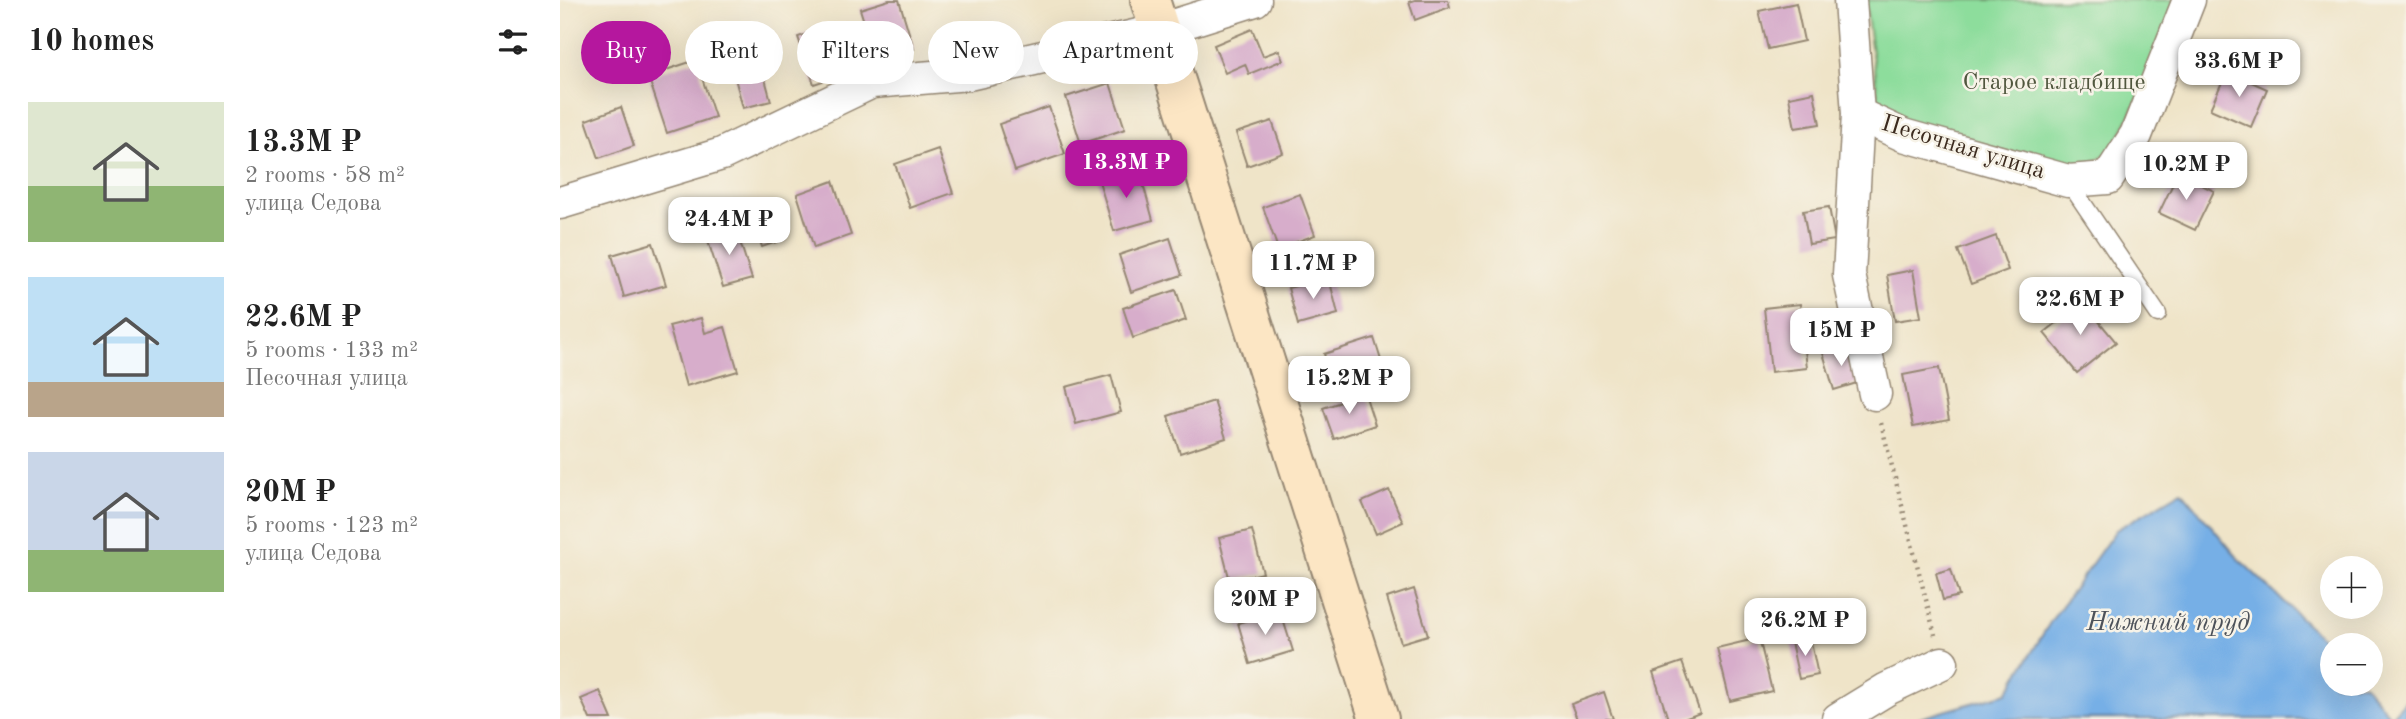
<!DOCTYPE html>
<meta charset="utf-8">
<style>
:root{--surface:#fff;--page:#f6f6f6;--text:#222;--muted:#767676;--accent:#b5179e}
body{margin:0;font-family:"Old Standard TT",serif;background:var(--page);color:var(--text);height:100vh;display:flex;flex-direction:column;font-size:26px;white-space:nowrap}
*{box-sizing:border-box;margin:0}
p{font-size:23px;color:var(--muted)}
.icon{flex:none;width:38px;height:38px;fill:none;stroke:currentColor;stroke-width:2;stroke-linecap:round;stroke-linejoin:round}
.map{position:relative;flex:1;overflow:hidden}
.sheet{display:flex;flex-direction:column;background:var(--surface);width:560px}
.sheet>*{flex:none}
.guide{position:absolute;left:21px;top:21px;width:665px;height:63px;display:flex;gap:14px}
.tools{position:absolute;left:1760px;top:556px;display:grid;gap:14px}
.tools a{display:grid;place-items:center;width:63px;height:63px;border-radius:50%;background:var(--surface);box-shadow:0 7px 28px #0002;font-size:35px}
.price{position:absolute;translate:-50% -60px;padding:0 16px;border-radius:14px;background:#fff;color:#222;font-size:23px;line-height:46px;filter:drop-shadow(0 2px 4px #0008)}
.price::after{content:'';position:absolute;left:50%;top:42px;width:21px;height:16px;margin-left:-10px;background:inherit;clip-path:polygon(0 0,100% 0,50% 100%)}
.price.selected{background:var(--accent);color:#fff}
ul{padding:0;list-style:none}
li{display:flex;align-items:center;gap:21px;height:175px;padding:0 28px}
li span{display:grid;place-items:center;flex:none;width:196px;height:140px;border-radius:0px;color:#555}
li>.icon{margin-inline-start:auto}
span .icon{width:84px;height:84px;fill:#fffc;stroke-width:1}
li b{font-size:30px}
h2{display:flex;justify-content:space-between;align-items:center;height:84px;padding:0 28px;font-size:30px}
.tag{padding:0 24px;border-radius:32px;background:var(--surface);box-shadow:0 7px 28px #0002;font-size:24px;line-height:63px}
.tag.selected{background:var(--accent);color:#fff}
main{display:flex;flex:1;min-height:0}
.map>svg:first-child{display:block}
.green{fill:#8ddd9c;stroke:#64845d;stroke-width:2}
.water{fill:#76afe6;stroke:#586c82;stroke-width:2}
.building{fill:#d7adcb}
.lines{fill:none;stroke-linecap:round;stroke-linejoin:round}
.lane-casing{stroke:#958773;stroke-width:19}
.street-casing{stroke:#958773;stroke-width:35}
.secondary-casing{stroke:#958773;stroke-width:42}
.path{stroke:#958773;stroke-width:4.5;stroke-dasharray:2 5;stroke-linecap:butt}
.lane{stroke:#fff;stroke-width:16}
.street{stroke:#fff;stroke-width:32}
.secondary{stroke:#fce6c4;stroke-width:38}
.labels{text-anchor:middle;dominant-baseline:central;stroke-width:5;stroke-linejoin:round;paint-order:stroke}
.park-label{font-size:24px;fill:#50573e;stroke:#f7f3e8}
.street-label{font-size:24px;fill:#3b2a1e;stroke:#f7f3e8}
.water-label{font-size:26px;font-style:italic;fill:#4d525a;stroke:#f7f3e8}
</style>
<main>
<section class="sheet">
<h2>10 homes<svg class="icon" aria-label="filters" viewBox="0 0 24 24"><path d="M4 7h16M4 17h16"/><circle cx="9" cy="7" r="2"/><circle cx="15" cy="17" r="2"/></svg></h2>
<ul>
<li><span style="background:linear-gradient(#dfe7d0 60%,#8fb573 0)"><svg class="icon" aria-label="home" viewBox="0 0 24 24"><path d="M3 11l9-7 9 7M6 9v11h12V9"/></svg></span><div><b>13.3M ₽</b><p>2 rooms · 58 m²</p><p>улица Седова</p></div></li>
<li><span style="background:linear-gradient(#bfe0f5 75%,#b9a48a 0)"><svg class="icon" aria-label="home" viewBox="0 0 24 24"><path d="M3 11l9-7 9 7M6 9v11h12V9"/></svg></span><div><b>22.6M ₽</b><p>5 rooms · 133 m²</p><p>Песочная улица</p></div></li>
<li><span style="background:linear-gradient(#c9d6e8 70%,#8fb573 0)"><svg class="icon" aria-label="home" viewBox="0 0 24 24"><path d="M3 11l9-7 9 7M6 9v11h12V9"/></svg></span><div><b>20M ₽</b><p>5 rooms · 123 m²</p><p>улица Седова</p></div></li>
</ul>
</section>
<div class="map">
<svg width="1846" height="719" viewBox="0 0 1846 719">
<rect width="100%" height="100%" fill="#f7f3e8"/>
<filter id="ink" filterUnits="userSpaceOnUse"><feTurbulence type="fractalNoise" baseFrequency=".0143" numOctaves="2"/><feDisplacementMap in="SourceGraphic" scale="14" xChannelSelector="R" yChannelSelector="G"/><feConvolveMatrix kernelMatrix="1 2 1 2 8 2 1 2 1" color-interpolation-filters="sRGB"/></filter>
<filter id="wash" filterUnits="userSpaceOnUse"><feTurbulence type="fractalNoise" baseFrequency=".00686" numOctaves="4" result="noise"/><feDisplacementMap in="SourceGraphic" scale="28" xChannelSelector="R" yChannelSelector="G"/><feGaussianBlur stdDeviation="1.57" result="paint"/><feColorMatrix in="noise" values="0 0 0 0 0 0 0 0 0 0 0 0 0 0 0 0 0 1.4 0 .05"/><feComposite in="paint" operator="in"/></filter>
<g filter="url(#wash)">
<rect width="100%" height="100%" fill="#efe4c8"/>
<!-- green -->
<polygon class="green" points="1305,0 1626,0 1553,151 1511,173 1333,121 1319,106"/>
<!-- water -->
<polygon class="water" points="1622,491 1678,558 1773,649 1773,684 1804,684 1831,717 1846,700 1846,719 1357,719 1447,693 1491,621 1556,530"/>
<g id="blocks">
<!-- building -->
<g class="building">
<polygon points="329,0 339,0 354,49 316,60 300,9"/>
<polygon points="855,0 888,0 890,7 855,20 849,2"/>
<polygon points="1236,3 1244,41 1208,49 1199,11"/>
<polygon points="276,24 292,71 254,84 238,37"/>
<polygon points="692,29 703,56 719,50 723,60 689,74 685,64 665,73 654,45"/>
<polygon points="136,60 155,117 107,133 88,76"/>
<polygon points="200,60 211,101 183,108 172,67"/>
<polygon points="1667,71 1707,89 1691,127 1650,109"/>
<polygon points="550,83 565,129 521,144 506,97"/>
<polygon points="1254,92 1260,124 1235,128 1229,97"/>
<polygon points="61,107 74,146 39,158 26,120"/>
<polygon points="489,107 505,154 455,171 439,124"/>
<polygon points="712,121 723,153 687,166 676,133"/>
<polygon points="378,149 393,193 350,208 335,164"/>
<polygon points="579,169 593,220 554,231 539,181"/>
<polygon points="1618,173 1654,191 1635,230 1599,213"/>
<polygon points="273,181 291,235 254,248 237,194"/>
<polygon points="740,194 755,235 718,249 703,207"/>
<polygon points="1269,207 1275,240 1249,244 1243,211"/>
<polygon points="217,211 225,239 202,247 193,219"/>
<polygon points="175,226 192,279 163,287 146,235"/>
<polygon points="1436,236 1448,270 1411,284 1398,250"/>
<polygon points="610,238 622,275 571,292 559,255"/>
<polygon points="93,243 106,285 64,297 52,255"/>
<polygon points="1353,270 1361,317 1335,321 1327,275"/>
<polygon points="769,278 778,314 738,325 728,288"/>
<polygon points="616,290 626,320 573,338 563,308"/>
<polygon points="1523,302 1556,342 1517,373 1484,333"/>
<polygon points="1240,304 1247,368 1211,372 1204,308"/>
<polygon points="141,318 145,333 165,327 178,371 126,386 109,326"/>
<polygon points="814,338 826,376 776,392 764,354"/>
<polygon points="1289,346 1300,382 1274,390 1263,353"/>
<polygon points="1379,368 1389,420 1353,427 1343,375"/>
<polygon points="551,375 561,412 516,424 506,387"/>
<polygon points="805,394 815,425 774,439 763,408"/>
<polygon points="654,401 666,438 620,453 608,416"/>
<polygon points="829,490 843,522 816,534 802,502"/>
<polygon points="692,530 703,573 670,581 659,538"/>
<polygon points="1391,569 1399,596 1383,600 1376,573"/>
<polygon points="854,589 868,635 841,643 827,598"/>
<polygon points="720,610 733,651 690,664 678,623"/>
<polygon points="1199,638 1212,691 1170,701 1157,648"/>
<polygon points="1250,638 1258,675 1239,679 1231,642"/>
<polygon points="1122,662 1140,713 1124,719 1108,719 1093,672"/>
<polygon points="40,691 52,719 30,719 21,699"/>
<polygon points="1044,692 1053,719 1017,719 1011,704"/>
</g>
</g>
</g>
<g filter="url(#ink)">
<use href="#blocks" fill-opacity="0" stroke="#958773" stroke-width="2"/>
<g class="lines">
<defs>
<polyline id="lane" points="1508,181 1598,314"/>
<g id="street">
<polyline points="1290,0 1298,114 1289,275 1315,394"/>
<polyline points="1298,114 1343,135 1508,181 1548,178 1576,135 1629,0"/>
<polyline points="0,203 162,154 312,82 409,74 600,30 695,0"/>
<polyline points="1278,719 1327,689 1382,663"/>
</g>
<polyline id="secondary" points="590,0 819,719"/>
</defs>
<!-- lane casing -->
<use href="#lane" class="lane-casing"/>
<!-- street casing -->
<use href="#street" class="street-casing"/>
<!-- secondary casing -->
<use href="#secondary" class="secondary-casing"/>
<!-- path -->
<polyline class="path" points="1321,423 1375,635"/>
<!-- lane -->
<use href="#lane" class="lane"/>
<!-- street -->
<use href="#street" class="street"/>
<!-- secondary -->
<use href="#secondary" class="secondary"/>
</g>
</g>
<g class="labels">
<!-- park labels -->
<g class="park-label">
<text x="1494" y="83">Старое кладбище</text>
</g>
<!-- street labels -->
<g class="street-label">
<text transform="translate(1403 148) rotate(17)">Песочная улица</text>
</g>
<!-- water labels -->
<g class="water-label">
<text x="1608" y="623">Нижний пруд</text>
</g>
</g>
</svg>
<div class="tools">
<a>+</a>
<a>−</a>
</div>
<b class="price" style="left:1679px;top:99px">33.6M ₽</b>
<b class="price selected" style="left:566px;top:200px">13.3M ₽</b>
<b class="price" style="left:1626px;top:202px">10.2M ₽</b>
<b class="price" style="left:169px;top:257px">24.4M ₽</b>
<b class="price" style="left:753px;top:301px">11.7M ₽</b>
<b class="price" style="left:1520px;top:337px">22.6M ₽</b>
<b class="price" style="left:1281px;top:368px">15M ₽</b>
<b class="price" style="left:789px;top:416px">15.2M ₽</b>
<b class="price" style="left:705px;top:637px">20M ₽</b>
<b class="price" style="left:1245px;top:658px">26.2M ₽</b>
<div class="guide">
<a class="tag selected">Buy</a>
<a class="tag">Rent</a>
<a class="tag">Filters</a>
<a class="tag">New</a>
<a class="tag">Apartment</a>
</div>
</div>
</main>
